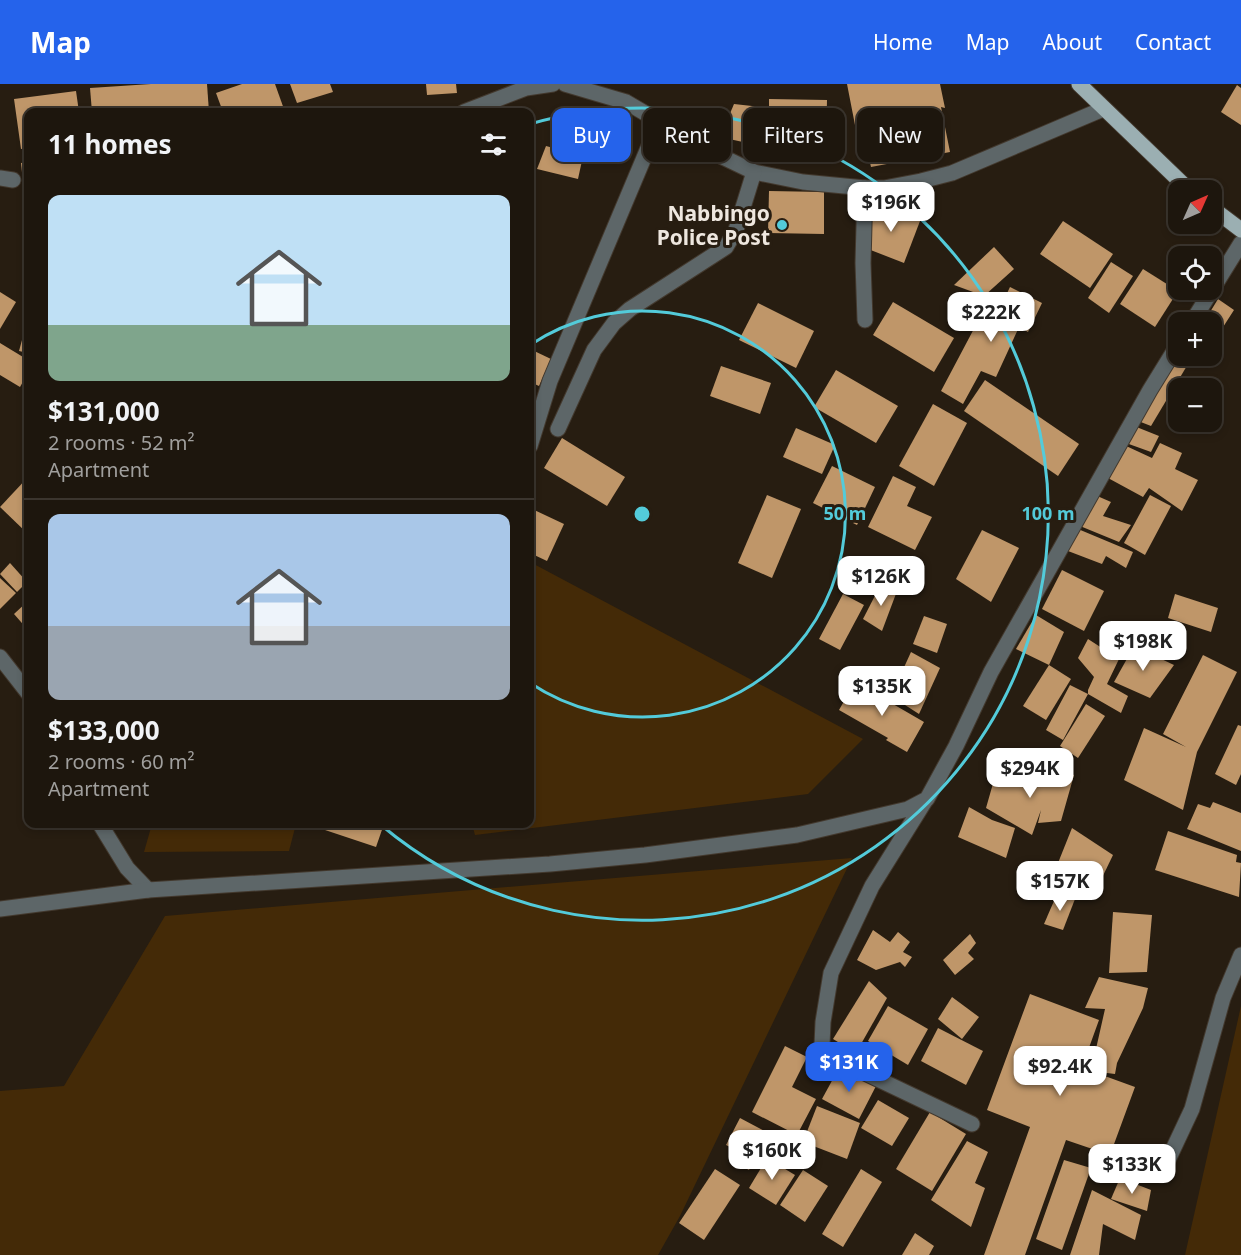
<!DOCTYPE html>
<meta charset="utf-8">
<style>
:root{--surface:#1d160d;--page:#2a231b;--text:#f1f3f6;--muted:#a09f9d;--line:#3b352e;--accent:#2563eb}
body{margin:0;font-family:"Noto Sans",sans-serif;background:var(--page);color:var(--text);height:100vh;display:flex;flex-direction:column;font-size:22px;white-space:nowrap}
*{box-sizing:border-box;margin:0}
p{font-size:20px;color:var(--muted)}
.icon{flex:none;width:33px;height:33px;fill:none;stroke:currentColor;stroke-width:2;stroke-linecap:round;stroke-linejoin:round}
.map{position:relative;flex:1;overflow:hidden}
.details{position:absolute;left:24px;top:24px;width:510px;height:720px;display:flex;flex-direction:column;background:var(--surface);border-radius:12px;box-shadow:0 3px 9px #0003,0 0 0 2px var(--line)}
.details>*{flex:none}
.top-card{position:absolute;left:552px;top:24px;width:570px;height:54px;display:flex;gap:12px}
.needle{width:39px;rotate:45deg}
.buttons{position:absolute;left:1168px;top:96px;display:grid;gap:12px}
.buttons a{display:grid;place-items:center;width:54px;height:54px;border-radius:12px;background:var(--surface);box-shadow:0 3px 9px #0003,0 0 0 2px var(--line);font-size:30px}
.price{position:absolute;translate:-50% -51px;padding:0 14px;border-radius:12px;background:#fff;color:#222;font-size:20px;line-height:39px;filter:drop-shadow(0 2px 3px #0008)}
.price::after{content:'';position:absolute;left:50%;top:36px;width:18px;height:14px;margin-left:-9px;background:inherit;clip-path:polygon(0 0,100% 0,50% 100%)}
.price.current{background:var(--accent);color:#fff}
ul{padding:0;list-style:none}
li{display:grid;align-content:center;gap:12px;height:318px;padding:0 24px}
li+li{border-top:2px solid var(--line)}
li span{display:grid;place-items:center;height:186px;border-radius:12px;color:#555}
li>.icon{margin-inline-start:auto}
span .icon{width:108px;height:108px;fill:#fffc;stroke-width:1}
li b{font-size:26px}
h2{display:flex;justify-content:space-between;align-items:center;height:72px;padding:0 24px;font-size:26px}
.tag{padding:0 21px;border-radius:12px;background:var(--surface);box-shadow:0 3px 9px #0003,0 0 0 2px var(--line);font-size:21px;line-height:54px}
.tag.current{background:var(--accent);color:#fff}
header{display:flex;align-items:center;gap:36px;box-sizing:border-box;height:84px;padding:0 30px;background:var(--accent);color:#fff}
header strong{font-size:28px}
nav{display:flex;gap:33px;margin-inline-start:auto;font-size:21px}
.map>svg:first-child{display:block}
.green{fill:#442a07}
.building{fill:#bf9669}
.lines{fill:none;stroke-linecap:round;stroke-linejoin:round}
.minor-casing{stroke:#43392e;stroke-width:17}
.major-casing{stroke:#43392e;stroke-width:17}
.minor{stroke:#5d6668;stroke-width:15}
.major{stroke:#9bafb2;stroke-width:15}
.ring{fill:none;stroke:#53cbda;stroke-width:3}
.poi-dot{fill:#53cbda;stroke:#271d11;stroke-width:2}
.labels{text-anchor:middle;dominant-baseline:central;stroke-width:6;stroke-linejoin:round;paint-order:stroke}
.poi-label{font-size:21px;font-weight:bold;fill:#eee7df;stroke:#271d11;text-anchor:end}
.centre{fill:#53cbda;stroke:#271d11;stroke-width:3}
.ring-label{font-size:18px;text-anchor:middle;font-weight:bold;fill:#53cbda;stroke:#271d11;stroke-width:6;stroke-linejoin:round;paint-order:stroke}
</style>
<header>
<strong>Map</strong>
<nav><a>Home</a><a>Map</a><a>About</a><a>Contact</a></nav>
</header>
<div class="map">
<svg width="1241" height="1171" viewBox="0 0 1241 1171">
<rect width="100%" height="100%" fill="#271d11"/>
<!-- green -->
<g class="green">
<polygon points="530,478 863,655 808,710 475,751 472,740 530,740"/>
<polygon points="152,740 296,740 289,767 144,768"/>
<polygon points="852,774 680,1132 658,1171 0,1171 0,1007 64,1002 165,832"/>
<polygon points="1241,922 1241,1171 1185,1171"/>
</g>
<!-- building -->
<g class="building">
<polygon points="151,0 207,0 209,28 92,28 90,4"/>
<polygon points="242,0 275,0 285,28 223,28 216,9"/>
<polygon points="290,0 330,0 333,8 297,19"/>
<polygon points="426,0 456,0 457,9 427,11"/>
<polygon points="847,0 940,0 945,24 941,23 950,68 871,83 861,39 855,41"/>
<polygon points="1237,1 1241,4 1241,41 1221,28"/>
<polygon points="76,7 79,28 28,28 28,64 21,65 14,15"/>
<polygon points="769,15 827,16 826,59 769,58"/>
<polygon points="734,20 761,23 752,60 720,53"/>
<polygon points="546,62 583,72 578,95 537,85"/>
<polygon points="28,78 28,125 26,126 21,79"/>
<polygon points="769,107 824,108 824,150 768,149"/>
<polygon points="870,118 920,137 904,179 868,165"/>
<polygon points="1063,137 1113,170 1090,204 1040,170"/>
<polygon points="994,163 1014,185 984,212 954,201"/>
<polygon points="1111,178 1133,192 1109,229 1088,214"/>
<polygon points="1143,185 1178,207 1155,243 1120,220"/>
<polygon points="1010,203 1042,219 1028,248 1019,243 996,293 981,287 963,320 941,307 986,222 998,228"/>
<polygon points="0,208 16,218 0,245"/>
<polygon points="1218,215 1234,226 1216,254 1212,252 1212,238 1204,238"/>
<polygon points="893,218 954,254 934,288 873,251"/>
<polygon points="758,219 814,247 796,284 739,256"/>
<polygon points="28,234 28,269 19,267"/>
<polygon points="0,259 28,276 28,289 20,303 0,291"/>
<polygon points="530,265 551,275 539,302 530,298"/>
<polygon points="1174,274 1188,280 1151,342 1133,335"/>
<polygon points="721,282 771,299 760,330 710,312"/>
<polygon points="836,286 898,322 876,359 814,323"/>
<polygon points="985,296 1079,360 1058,392 964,327"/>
<polygon points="933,320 967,339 934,402 899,382"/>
<polygon points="1134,342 1159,352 1151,368 1126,359"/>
<polygon points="796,344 835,361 822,390 783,373"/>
<polygon points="562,354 625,393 607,422 544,384"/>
<polygon points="1160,359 1182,369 1175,385 1198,396 1182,427 1149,404 1143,413 1108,394 1124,361 1152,374"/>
<polygon points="832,382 875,403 857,441 813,419"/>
<polygon points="893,392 916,403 907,422 932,433 915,466 868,443"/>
<polygon points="28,393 28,450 0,423"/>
<polygon points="767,411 801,425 772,494 738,479"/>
<polygon points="1095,411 1111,418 1103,432 1131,441 1119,458 1080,442"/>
<polygon points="1150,411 1171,422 1145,471 1124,459"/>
<polygon points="530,424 564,440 547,477 530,469"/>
<polygon points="1078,445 1133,468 1126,484 1106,472 1102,480 1068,467"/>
<polygon points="982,446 1019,464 991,518 956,495"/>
<polygon points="10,479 27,498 17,508 0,490"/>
<polygon points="853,479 864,482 853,508 841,505"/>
<polygon points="1062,486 1104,507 1084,547 1042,525"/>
<polygon points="0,494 16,509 0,525"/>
<polygon points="882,498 897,507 882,547 863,535"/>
<polygon points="843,510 864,521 840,566 819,555"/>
<polygon points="1175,510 1218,524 1211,548 1168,534"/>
<polygon points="28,517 28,546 14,530"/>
<polygon points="1036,531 1064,548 1049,581 1016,565"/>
<polygon points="924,532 947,540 937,569 913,560"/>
<polygon points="1088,555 1119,575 1107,600 1128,612 1121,629 1088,610 1063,656 1046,646 1070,601 1088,610 1088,606 1094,593 1078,574"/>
<polygon points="1136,563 1174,581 1150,614 1114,598 1133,564"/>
<polygon points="911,568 940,584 919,630 891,612"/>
<polygon points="1203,571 1237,588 1197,668 1183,726 1124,696 1144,644 1186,663 1163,650"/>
<polygon points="1049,581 1071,595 1046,636 1023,622"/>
<polygon points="855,598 924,638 907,668 886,656 888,654 839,626"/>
<polygon points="1086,620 1105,632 1078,674 1060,662"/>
<polygon points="1238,641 1241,642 1241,690 1236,701 1215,690"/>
<polygon points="1013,684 1048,703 1053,685 1074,691 1061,737 1038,739 1041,726 1032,751 986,724 996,689 1004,696"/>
<polygon points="1213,718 1241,729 1241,767 1187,745 1198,720 1210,724"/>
<polygon points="969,723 992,736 1015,744 1006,774 958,753"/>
<polygon points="307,740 384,740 376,763"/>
<polygon points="1072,744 1113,771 1099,800 1058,779"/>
<polygon points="1168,747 1237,771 1236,778 1241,779 1239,813 1155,786"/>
<polygon points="1057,810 1075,815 1063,846 1044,840"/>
<polygon points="1113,828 1152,831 1147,888 1109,889"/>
<polygon points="873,846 890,858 898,848 910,858 903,868 912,873 905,883 900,878 876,886 857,876"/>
<polygon points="970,850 976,859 968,869 974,875 955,891 943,876"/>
<polygon points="1099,893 1148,904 1143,924 1117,979 1115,990 1091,987 1135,1003 1110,1071 1066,1056 1025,1171 984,1171 1030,1043 987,1026 1030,910 1099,936 1082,983 1091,987 1105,925 1085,924"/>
<polygon points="869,897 887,914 856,969 833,955"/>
<polygon points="952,913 979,933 962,955 938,935"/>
<polygon points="888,922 928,945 908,981 868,957"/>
<polygon points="938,944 983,967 966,1001 921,977"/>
<polygon points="785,962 807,973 792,1003 816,1015 797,1051 752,1028"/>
<polygon points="840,982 876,1002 859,1035 822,1015"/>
<polygon points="878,1016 909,1034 892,1062 861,1044"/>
<polygon points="817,1022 860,1039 847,1075 803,1058"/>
<polygon points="930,1028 966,1050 932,1107 896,1085"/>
<polygon points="740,1034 774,1052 760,1077 755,1074 749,1086 730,1076 736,1066 726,1061"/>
<polygon points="967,1057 988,1068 975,1099 985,1104 971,1143 931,1116"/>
<polygon points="767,1074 795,1091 776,1121 749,1104"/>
<polygon points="1064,1076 1091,1084 1062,1166 1036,1155"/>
<polygon points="715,1085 740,1101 704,1156 679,1139"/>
<polygon points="861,1085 882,1098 843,1163 822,1150"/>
<polygon points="803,1086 828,1102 805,1138 780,1121"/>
<polygon points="1120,1094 1151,1106 1147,1127 1111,1115"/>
<polygon points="1092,1106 1141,1131 1135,1156 1103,1140 1099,1171 1070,1171"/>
<polygon points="915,1149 934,1162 929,1171 902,1171"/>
</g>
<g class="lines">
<defs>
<g id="minor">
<polyline points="565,0 626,18 706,65 754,88 803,98 865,104 884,104 921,97 952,89 1103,25"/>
<polyline points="464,28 526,4 553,0"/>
<polyline points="0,94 13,96"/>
<polyline points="865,104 863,179 865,236"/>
<polyline points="1192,238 1241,159"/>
<polyline points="558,345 594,266 614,239 630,225 726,163 736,146 754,88"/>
<polyline points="530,362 550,297 659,38"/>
<polyline points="0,573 28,609"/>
<polyline points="925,717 872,802 831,889 823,938 822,961 830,970 842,978 972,1040"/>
<polyline points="100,740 127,784 148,806"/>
<polyline points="0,825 148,806 550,780 645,771 797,751 908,725 927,715 956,662 991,588 1150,306 1179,259"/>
<polyline points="1161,1091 1192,1025 1223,914 1241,871"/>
</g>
<g id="major">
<polyline points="1079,0 1189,106"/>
<polyline points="1212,124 1241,146"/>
</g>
</defs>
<!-- minor casing -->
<use href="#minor" class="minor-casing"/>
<!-- major casing -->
<use href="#major" class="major-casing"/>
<!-- minor -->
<use href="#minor" class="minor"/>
<!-- major -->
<use href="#major" class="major"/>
</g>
<!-- distance rings -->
<g class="ring">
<path d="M530 261A203 203 0 1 1 530 599"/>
<path d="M530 40A406 406 0 1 1 381 741"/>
</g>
<!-- markers -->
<circle class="poi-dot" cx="782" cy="141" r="6"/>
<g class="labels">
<!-- poi labels -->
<g class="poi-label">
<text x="770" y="129">Nabbingo<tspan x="770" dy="24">Police Post</tspan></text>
</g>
</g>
<circle cx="642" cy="430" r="9" class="centre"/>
<g class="ring-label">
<text x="845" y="436">50 m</text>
<text x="1048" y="436">100 m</text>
</g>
</svg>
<div class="buttons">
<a><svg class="needle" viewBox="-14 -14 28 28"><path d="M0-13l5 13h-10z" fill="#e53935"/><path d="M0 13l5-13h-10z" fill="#a09f9d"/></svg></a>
<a><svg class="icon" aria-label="locate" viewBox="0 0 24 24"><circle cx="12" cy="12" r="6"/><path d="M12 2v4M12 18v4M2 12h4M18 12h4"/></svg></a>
<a>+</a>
<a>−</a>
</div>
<b class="price" style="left:891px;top:149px">$196K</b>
<b class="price" style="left:991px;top:259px">$222K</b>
<b class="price" style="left:881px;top:523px">$126K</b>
<b class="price" style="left:1143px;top:588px">$198K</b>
<b class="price" style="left:882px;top:633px">$135K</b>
<b class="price" style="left:1030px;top:715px">$294K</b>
<b class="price" style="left:1060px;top:828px">$157K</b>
<b class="price current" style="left:849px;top:1009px">$131K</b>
<b class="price" style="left:1060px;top:1013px">$92.4K</b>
<b class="price" style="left:772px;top:1097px">$160K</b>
<b class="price" style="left:1132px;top:1111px">$133K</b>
<div class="top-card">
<a class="tag current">Buy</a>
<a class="tag">Rent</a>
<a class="tag">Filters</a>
<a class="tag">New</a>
</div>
<section class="details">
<h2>11 homes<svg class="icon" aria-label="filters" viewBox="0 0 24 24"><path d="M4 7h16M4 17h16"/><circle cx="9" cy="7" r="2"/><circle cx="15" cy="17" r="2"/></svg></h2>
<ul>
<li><span style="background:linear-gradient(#bfe0f5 70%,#7fa58c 0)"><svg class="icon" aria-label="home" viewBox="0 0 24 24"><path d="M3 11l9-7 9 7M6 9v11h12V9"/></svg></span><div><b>$131,000</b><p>2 rooms · 52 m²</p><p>Apartment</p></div></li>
<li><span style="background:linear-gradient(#a9c7e8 60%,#9aa5b1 0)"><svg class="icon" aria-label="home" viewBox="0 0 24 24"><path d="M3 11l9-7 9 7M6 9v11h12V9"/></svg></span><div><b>$133,000</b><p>2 rooms · 60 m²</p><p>Apartment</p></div></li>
</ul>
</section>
</div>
